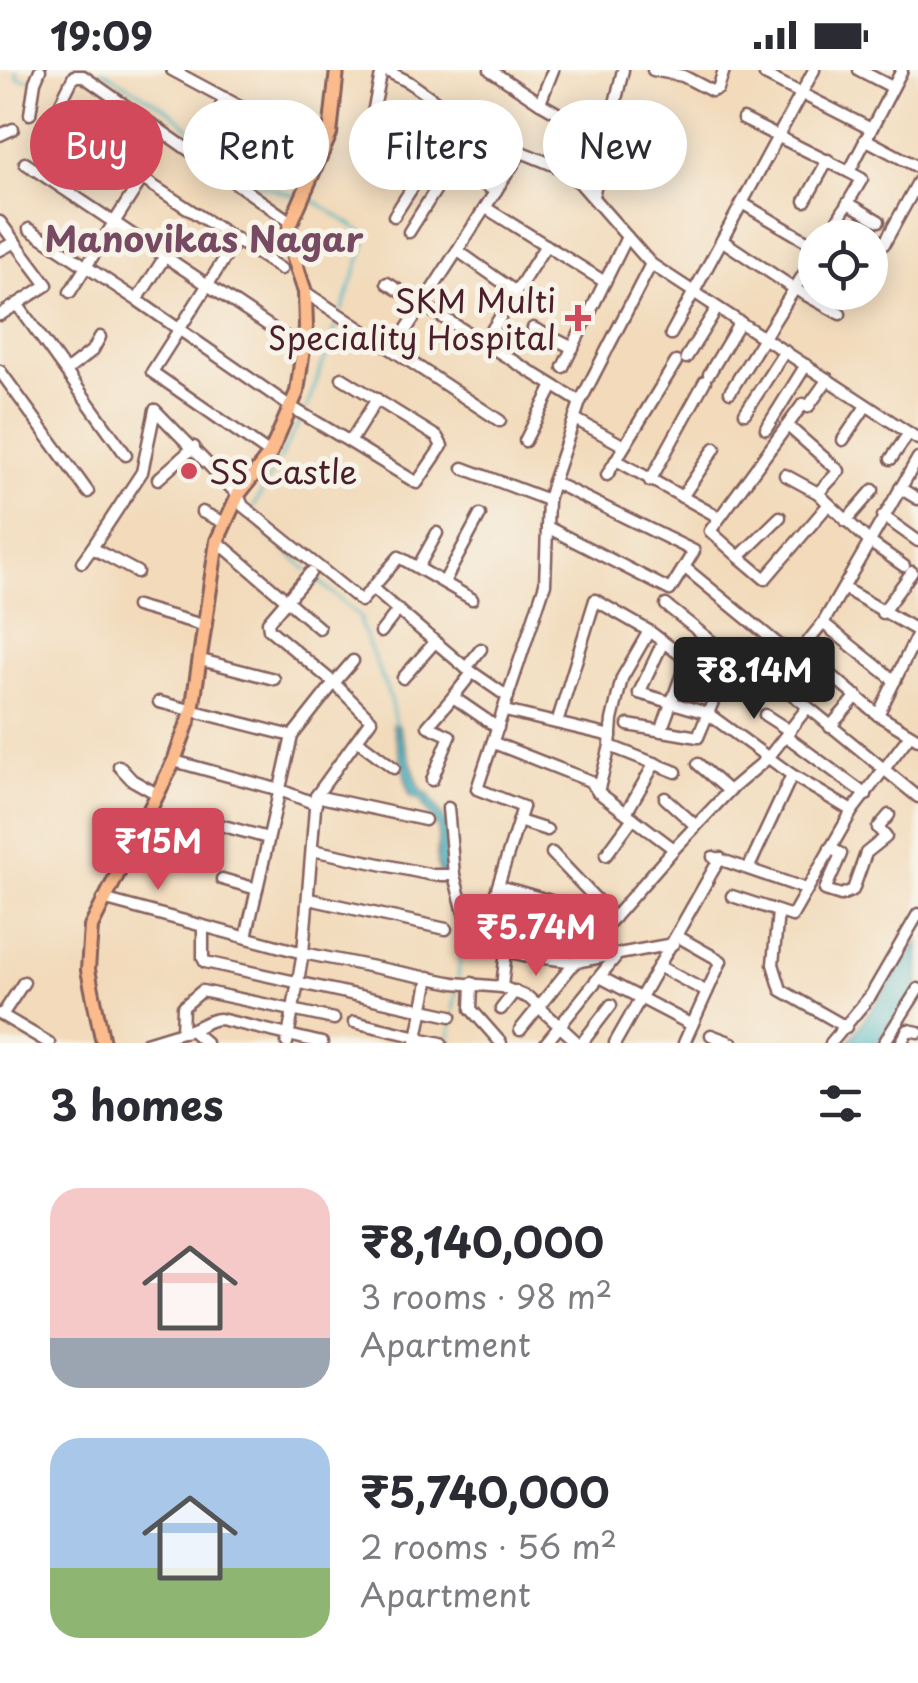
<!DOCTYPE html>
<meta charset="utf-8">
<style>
:root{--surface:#fff;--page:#f2f2f3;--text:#2b2b33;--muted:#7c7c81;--accent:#d1495b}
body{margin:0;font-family:"Playpen Sans",sans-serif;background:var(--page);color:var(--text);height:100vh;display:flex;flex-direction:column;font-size:38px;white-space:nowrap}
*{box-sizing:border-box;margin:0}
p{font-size:32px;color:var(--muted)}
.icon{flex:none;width:55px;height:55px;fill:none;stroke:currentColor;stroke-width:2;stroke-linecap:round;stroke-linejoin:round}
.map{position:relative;height:973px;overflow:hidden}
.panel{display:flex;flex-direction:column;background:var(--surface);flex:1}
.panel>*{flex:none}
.banner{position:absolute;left:30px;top:30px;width:860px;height:90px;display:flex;gap:20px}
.tools{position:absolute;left:798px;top:150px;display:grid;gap:20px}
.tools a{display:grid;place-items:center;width:90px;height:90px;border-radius:50%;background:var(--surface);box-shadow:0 5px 25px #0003;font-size:50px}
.price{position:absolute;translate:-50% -85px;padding:0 22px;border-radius:10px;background:var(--accent);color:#fff;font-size:32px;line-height:65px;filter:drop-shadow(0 2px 5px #0008)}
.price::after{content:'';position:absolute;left:50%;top:60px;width:30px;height:22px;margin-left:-15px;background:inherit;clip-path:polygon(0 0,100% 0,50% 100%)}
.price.active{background:#222;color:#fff}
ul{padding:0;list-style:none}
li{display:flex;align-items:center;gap:30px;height:250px;padding:0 50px}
li span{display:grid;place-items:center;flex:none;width:280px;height:200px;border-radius:30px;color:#555}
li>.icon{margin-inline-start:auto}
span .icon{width:120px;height:120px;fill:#fffc;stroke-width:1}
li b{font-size:42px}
h2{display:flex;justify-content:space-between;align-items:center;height:120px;padding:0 50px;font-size:42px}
.pill{padding:0 35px;border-radius:45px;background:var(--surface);box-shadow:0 5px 25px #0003;font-size:35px;line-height:90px}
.pill.active{background:var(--accent);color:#fff}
.status{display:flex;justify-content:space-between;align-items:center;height:70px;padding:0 50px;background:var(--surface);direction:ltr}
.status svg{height:28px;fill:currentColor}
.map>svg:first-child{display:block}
.water{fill:#48b5c4;stroke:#496a78;stroke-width:2.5}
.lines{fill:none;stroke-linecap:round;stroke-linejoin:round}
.stream{stroke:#48b5c4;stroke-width:2.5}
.minor-casing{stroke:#85605d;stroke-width:15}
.major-casing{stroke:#85605d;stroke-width:18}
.minor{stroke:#fff;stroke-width:10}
.major{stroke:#fbbb8c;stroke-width:12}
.poi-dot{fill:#d1495b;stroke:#f7f3e8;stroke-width:4}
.labels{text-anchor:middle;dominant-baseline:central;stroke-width:10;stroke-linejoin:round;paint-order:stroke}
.poi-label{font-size:32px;fill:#4a1f2b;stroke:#f7f3e8;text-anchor:end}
.neighbourhood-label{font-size:35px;font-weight:bold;fill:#764a62;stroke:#f7f3e8}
</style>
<div class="status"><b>19:09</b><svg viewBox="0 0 49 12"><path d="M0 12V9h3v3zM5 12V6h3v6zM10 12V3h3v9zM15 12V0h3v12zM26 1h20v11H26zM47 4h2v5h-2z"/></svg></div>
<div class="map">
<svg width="918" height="973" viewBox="0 0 918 973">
<rect width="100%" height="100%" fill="#f7f3e8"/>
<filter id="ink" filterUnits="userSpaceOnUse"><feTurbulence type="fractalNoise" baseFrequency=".01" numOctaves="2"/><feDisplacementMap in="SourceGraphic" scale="20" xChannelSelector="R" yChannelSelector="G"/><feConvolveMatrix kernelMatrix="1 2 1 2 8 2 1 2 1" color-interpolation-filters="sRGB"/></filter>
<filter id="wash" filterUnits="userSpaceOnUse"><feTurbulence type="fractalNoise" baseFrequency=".0048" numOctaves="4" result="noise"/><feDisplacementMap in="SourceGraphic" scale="40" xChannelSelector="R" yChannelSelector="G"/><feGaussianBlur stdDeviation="2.25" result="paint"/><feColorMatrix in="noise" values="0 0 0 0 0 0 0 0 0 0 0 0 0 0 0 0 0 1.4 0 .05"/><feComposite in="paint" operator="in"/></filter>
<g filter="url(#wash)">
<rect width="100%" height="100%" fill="#f2daba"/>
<!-- water -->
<g class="water">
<polygon points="393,655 398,655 420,720 428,725 449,757 446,791 454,818 446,820 437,793 439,759 420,729 410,725"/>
<path d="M 918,871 L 918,939 C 898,937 889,959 878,973 L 848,973 Z"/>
</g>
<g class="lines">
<!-- stream -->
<g class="stream">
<polyline points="17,0 17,8 29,10"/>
<polyline points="102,0 168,40 254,113 299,127"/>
<polyline points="306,129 318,133 368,166 342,241"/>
<polyline points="306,340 339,249"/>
<polyline points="254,436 302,347"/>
<polyline points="262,458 307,500"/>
<polyline points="313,506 362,549 360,553 390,628 396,658"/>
<polyline points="447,818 462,869 458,907"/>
<polyline points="453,942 457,915"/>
<polyline points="449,973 452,950"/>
</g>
</g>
</g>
<g filter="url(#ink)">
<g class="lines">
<defs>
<g id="minor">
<polyline points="172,0 323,81"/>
<polyline points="385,0 409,12 489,69 556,96 580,113 651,194 918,369"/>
<polyline points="490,0 540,33 553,0"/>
<polyline points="653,0 683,6 712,21 718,19 724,0"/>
<polyline points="859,0 892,17"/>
<polyline points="765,5 871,59"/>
<polyline points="540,33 568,49"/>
<polyline points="30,44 35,12 40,0"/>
<polyline points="743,49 849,102"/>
<polyline points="211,56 225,28"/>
<polyline points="370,57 382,0"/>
<polyline points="0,65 13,59"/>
<polyline points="865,69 918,97"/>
<polyline points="25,93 302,278"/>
<polyline points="239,93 260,47"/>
<polyline points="593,126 623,0"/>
<polyline points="805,131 828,90"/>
<polyline points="742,133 815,176"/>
<polyline points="848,133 879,151"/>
<polyline points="486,138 605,212"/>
<polyline points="394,146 458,46"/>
<polyline points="0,152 47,215 0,245"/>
<polyline points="29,159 137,230 291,337 350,372 377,329"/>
<polyline points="409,162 448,100 454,100 496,121"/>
<polyline points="827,168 862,109 849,102 902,0"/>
<polyline points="237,169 152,302 270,384"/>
<polyline points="723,171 795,219 840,244"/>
<polyline points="884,174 918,112"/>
<polyline points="0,180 15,172"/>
<polyline points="458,181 516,222"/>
<polyline points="281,199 52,50 74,6 83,6 291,152"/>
<polyline points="387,213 580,332"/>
<polyline points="70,222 143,107"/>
<polyline points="305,222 500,351"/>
<polyline points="137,230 166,185"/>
<polyline points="17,234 126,385"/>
<polyline points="533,258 573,278"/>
<polyline points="671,264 814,0"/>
<polyline points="483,274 546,175"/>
<polyline points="393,280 521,82"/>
<polyline points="686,288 717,238"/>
<polyline points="676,292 616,390 713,444"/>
<polyline points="563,297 627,167"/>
<polyline points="0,301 88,422"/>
<polyline points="66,301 93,280 100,267"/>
<polyline points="709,304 740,252"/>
<polyline points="342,308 437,367 442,376 417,413 350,372"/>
<polyline points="730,322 815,186"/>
<polyline points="155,340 238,425 243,436 361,531 399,487 472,529"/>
<polyline points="745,343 785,281"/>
<polyline points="575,349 624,376"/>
<polyline points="789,357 839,401 818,423 829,434"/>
<polyline points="766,359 806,295"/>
<polyline points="843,370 866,336"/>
<polyline points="525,371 553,316"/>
<polyline points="918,388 823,553 776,611 918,727"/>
<polyline points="891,389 909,363"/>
<polyline points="463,398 548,430"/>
<polyline points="607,405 616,390"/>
<polyline points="785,405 818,423"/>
<polyline points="158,409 194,377"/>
<polyline points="650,411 705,311"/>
<polyline points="900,418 918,429"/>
<polyline points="682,427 715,378"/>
<polyline points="202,442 225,453"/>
<polyline points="883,446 918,471"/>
<polyline points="780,447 739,487 710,461 803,334 808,337 828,309"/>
<polyline points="846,451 873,420"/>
<polyline points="547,457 670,520 694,481 553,412"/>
<polyline points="217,471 319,558"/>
<polyline points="739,487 765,509 829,434 871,473 904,496"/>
<polyline points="82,492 92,478"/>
<polyline points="418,497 437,463"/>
<polyline points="684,497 795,588"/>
<polyline points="137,502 92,478 142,402 155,340"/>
<polyline points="310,503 268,552 269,559 334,613 353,591"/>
<polyline points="444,512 480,445"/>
<polyline points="373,519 466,598 508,627"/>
<polyline points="845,519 918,561"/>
<polyline points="666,535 735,590"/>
<polyline points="136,536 206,556"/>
<polyline points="882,543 912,502"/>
<polyline points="823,553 895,611"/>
<polyline points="381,562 398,540"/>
<polyline points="663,572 639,623 707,643 792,705 852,741"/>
<polyline points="802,580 878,645 918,669"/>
<polyline points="201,590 274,609"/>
<polyline points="466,598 481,579"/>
<polyline points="403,608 435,572"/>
<polyline points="453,627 472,603"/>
<polyline points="159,632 292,666"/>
<polyline points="505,641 611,666"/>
<polyline points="765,645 790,661"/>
<polyline points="878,645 918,563"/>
<polyline points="557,653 595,530 649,561 720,615"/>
<polyline points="628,655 698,667 720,615 741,579"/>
<polyline points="830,657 857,626"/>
<polyline points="661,661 687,590 706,567"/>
<polyline points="786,666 866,725"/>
<polyline points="357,670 394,698"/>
<polyline points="494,673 590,711 598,722 674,779"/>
<polyline points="610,676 676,702"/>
<polyline points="174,691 280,720 316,734"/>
<polyline points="698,694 729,721"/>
<polyline points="119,696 132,710 157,724"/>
<polyline points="432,710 450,666 428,656 453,627 498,658"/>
<polyline points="598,722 610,676 612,650 622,608 649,561"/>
<polyline points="316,726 425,750"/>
<polyline points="665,728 696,756"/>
<polyline points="448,738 454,805 465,846"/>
<polyline points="626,743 655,693"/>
<polyline points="205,751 268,768"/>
<polyline points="519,751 547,760"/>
<polyline points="830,778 841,784 825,820 841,825 853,820 866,783 886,767 878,758 889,745"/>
<polyline points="312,780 433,805 454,805"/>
<polyline points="552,783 614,848"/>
<polyline points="606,785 633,748"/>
<polyline points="713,787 806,819"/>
<polyline points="749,797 792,705"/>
<polyline points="222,809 257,819"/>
<polyline points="499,816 568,836"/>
<polyline points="732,826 792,846 852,741 910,665"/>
<polyline points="103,829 303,883 454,913 502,917 529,928 578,973"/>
<polyline points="309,829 446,859"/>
<polyline points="778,842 773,894 781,920 846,957"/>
<polyline points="203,856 203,888 205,892 451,946"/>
<polyline points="677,866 721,891 684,973"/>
<polyline points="246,867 292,666 334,613 371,650 316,726 303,883 287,973"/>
<polyline points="593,871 489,844 523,737 477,719 545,514 548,430 553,412 580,332 651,194"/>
<polyline points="477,874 523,885 575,892 673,874"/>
<polyline points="660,897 707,922"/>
<polyline points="602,908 692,955"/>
<polyline points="472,913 471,939 501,973"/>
<polyline points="502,917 506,881"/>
<polyline points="501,939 515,921"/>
<polyline points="0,944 49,973"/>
<polyline points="2,945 24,912"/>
<polyline points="354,952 418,967"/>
<polyline points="520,960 575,892 674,779 729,721 768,688 807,638"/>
<polyline points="192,961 206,973"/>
<path d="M 182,962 C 196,961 206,949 220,949 L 322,973"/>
<polyline points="711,965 732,973"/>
<polyline points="417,968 429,907"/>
<polyline points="146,973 182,962 183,937 202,921 334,949"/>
<polyline points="416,973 417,968 441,973"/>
<polyline points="546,973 617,885"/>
<polyline points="582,973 611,935"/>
<polyline points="615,973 720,788"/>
<polyline points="831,973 871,925 918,844"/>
<polyline points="884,973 918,919"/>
<polyline points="901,973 908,960 918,962"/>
</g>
<polyline id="major" points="103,973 88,900 91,857 174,691 192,641 217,471 238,425 270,384 297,322 306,257 305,222 289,173 290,155 330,64 337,0"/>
</defs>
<!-- minor casing -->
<use href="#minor" class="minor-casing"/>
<!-- major casing -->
<use href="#major" class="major-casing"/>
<!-- minor -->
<use href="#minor" class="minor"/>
<!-- major -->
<use href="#major" class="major"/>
</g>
</g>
<!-- markers -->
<g class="poi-dot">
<path d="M573 233h10v10h10v10h-10v10h-10v-10h-10v-10h10z"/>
<circle cx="189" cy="401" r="10"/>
</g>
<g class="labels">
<!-- poi labels -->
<g class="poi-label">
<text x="556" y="230">SKM Multi<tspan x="556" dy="37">Speciality Hospital</tspan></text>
<text x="209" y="401" text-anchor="start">SS Castle</text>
</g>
<!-- neighbourhood labels -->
<g class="neighbourhood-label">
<text x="204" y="167">Manovikas Nagar</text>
</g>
</g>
</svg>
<div class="tools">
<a><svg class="icon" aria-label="locate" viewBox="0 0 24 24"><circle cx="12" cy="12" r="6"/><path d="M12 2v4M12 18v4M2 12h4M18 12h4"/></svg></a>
</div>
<b class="price active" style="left:754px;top:652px">₹8.14M</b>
<b class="price" style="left:158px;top:823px">₹15M</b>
<b class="price" style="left:536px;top:909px">₹5.74M</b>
<div class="banner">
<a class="pill active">Buy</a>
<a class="pill">Rent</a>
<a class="pill">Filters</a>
<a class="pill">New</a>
</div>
</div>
<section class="panel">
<h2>3 homes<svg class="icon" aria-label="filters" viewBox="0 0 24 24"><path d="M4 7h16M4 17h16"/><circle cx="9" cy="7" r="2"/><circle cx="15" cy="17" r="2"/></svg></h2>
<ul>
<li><span style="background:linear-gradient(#f6c9c9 75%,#9aa5b1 0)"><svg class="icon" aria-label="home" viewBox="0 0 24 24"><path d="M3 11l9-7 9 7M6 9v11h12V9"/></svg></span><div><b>₹8,140,000</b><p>3 rooms · 98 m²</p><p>Apartment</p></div></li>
<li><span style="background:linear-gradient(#a9c7e8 65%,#8fb573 0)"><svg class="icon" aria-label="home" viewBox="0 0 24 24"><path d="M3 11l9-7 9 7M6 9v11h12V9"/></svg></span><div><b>₹5,740,000</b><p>2 rooms · 56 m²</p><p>Apartment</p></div></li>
</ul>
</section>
